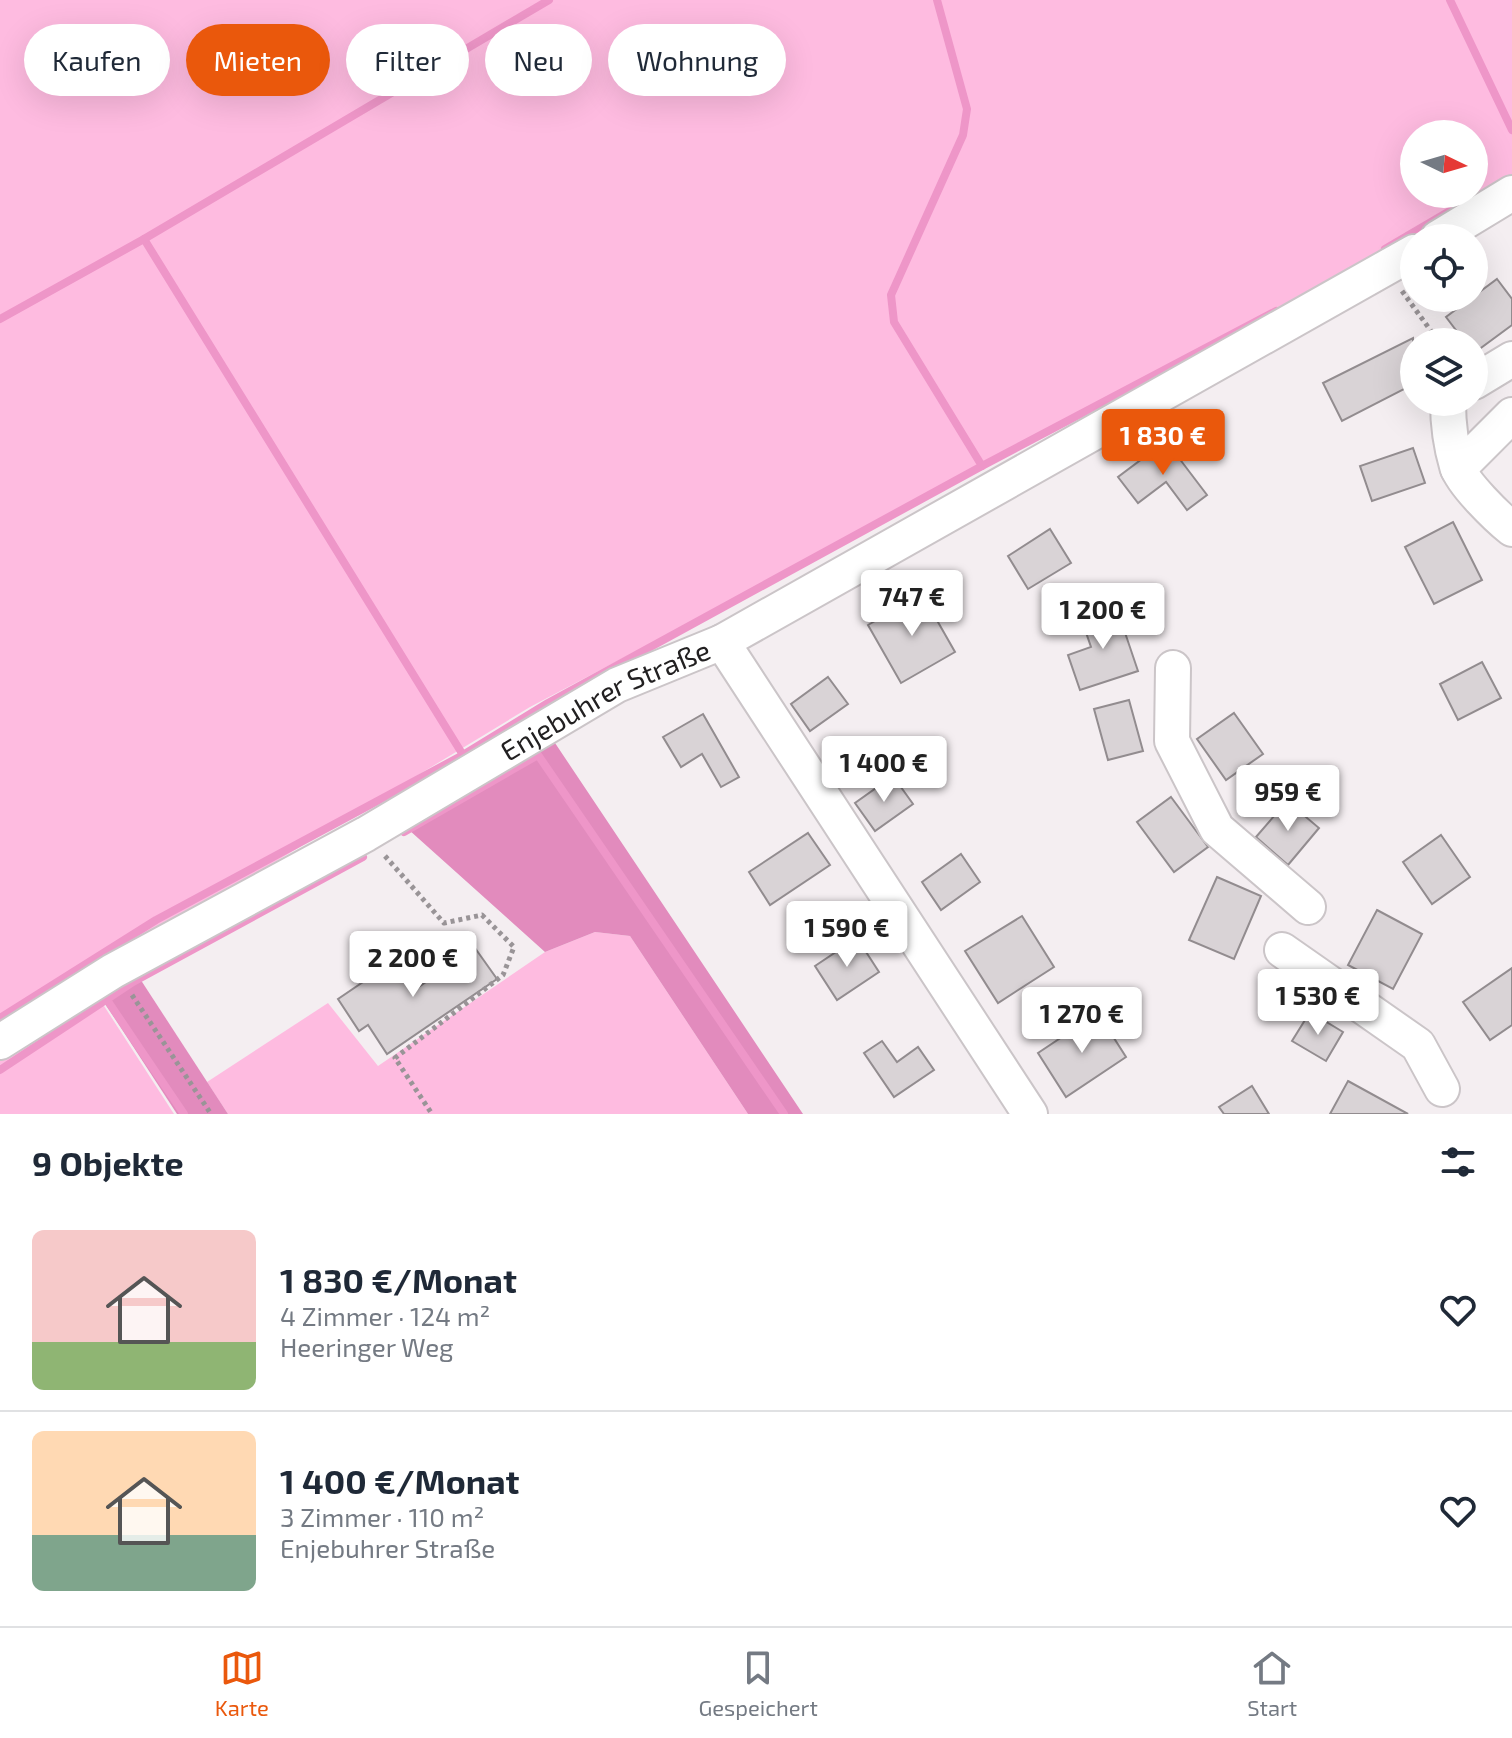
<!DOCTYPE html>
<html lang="de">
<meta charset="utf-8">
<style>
:root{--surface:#fff;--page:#f6f6f7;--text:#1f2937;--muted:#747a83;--line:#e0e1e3;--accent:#ea580c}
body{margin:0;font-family:"Exo 2",sans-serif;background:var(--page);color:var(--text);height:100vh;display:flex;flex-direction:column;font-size:30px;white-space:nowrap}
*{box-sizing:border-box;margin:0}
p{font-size:26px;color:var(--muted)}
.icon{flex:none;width:44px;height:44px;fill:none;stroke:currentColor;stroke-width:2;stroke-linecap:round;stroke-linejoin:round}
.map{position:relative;height:1114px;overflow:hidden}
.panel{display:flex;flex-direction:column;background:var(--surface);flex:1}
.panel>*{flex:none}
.top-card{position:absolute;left:24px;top:24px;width:800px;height:72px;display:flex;gap:16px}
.needle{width:52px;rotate:95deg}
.fabs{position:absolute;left:1400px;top:120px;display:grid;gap:16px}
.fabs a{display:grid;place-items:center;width:88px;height:88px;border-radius:50%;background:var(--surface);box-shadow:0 8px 32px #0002;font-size:40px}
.price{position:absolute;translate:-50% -68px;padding:0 18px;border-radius:8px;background:#fff;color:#222;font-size:26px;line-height:52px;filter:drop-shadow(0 2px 4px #0008)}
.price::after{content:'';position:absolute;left:50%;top:48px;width:24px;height:18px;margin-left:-12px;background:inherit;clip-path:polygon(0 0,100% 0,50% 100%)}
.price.current{background:var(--accent);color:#fff}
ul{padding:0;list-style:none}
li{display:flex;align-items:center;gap:24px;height:200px;padding:0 32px}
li+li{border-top:2px solid var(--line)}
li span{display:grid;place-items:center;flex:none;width:224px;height:160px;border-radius:12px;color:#555}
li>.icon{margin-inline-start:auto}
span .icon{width:96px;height:96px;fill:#fffc;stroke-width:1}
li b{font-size:34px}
h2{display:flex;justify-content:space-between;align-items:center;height:96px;padding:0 32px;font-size:34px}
.chip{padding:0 28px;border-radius:36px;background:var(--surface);box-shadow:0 8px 32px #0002;font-size:28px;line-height:72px}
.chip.current{background:var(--accent);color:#fff}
.menu{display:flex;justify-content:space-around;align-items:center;height:112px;border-top:2px solid var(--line);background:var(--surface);font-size:22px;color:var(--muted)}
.menu a{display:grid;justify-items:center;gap:4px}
.menu .current{color:var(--accent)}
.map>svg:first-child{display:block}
.green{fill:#febbe0;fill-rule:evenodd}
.forest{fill:#e28bbd}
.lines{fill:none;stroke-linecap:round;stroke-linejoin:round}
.stream{stroke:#ee96c8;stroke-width:8}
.building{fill:#d9d3d6;stroke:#928c8f;stroke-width:2}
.minor-casing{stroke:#cbc5c8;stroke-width:38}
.path{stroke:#999497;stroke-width:5;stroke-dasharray:4 4;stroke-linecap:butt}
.minor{stroke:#fff;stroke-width:34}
.labels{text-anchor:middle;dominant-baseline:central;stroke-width:8;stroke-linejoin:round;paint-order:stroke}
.street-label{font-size:28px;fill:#222021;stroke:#fffcfe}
</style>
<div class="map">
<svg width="1512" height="1114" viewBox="0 0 1512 1114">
<rect width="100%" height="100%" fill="#f4eef1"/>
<!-- green -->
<g class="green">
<path d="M 0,0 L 1512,0 L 1512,178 L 1380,259 L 530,707 L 0,1029 ZM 1414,134 L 1474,134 L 1474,194 L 1414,194 Z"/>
<polygon points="595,932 630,936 748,1114 228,1114 207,1082 328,1003 378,1066 545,952"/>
<polygon points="95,992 174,1114 0,1114 0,1054"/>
</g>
<!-- forest -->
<g class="forest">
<polygon points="547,731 803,1114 748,1114 630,936 595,932 545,952 399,821"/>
<polygon points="133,968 228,1114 177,1114 97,991"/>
</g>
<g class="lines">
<!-- stream -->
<g class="stream">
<polyline points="937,0 967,109 963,135 891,295 894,322 982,466"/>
<polyline points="1450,0 1512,130"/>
<polyline points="144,239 463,755"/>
<polyline points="1385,249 1460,205"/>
<polyline points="0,319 144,239 549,0"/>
<polyline points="404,832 538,755 784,1114"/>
<polyline points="107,1000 184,1114"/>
<polyline points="0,1018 156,920 463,755 548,703 982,466 1276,311"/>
<polyline points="0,1070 133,982 363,857"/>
</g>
</g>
<!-- building -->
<g class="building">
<polygon points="1497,279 1512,299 1512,325 1474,353 1474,342 1465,342 1446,317"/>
<polygon points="1413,338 1414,384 1342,421 1323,383"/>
<polygon points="1166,441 1207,495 1187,510 1166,482 1138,503 1118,477"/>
<polygon points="1413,448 1425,483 1372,501 1360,466"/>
<polygon points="1453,522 1482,580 1434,604 1405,547"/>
<polygon points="1050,529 1071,563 1028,589 1008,556"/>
<polygon points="922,594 955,652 901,683 868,625"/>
<polygon points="1116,606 1138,671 1080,690 1068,655 1091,647 1081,618"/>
<polygon points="1482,662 1501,698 1458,720 1440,684"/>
<polygon points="828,677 848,704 810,731 791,704"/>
<polygon points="1129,700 1143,751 1108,760 1094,709"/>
<polygon points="1234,713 1263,754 1226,780 1197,739"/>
<polygon points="703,714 739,777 721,787 702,754 681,767 663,737"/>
<polygon points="893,776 913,804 875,831 855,803"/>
<polygon points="1171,797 1208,847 1174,872 1137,822"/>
<polygon points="1287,801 1319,828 1288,865 1256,837"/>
<polygon points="808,833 830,865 770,905 749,872"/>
<polygon points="1441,835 1470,877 1432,904 1403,862"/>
<polygon points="961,854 980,882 941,910 922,882"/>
<polygon points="1217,877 1261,896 1234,959 1189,940"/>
<polygon points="1377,910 1422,934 1393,989 1348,965"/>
<polygon points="1022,916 1054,967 998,1003 965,951"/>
<polygon points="857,938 879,972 837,1000 815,966"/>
<polygon points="475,948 497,979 387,1054 368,1025 359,1031 338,999 397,959 417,988"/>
<polygon points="1512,968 1512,1025 1490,1040 1463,1002"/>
<polygon points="1310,1012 1343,1032 1326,1061 1292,1041"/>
<polygon points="1098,1013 1126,1057 1066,1097 1038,1053"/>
<polygon points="882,1041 897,1062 918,1047 934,1070 894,1097 864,1053"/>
<polygon points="1348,1081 1408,1114 1330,1114"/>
<polygon points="1252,1086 1269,1114 1224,1114 1219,1107"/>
</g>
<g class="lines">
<defs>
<g id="minor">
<polyline points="1438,238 1512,193"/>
<polyline points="1474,382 1512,359"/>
<path d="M 1448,402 C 1448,423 1451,446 1457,466 C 1463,484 1497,517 1512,529"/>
<polyline points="1458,469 1512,415"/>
<polyline points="722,642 1030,1114"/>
<polyline points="1173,668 1172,741 1217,829 1308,907"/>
<polyline points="1282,950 1418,1045 1442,1089"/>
<path id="s1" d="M 0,1042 L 113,971 L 366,834 L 617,685 L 722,642 L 1414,252"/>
</g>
</defs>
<!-- minor casing -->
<use href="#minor" class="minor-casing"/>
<!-- path -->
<g class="path">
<polyline points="1402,291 1439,342"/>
<polyline points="385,856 444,923 482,915 514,947 503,975 395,1058 432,1114"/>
<polyline points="132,995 211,1114"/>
</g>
<!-- minor -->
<use href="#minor" class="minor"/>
</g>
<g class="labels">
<!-- street labels -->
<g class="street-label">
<text stroke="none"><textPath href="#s1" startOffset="696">Enjebuhrer Straße</textPath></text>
</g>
</g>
</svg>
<div class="fabs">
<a><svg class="needle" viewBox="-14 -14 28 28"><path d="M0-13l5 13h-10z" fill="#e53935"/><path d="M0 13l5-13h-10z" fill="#747a83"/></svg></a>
<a><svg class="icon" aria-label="locate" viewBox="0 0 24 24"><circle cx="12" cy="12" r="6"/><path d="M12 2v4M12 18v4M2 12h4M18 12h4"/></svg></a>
<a><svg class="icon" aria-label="layers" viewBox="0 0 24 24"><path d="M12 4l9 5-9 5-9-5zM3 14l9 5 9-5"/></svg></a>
</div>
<b class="price current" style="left:1163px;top:477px">1 830 €</b>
<b class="price" style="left:912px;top:638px">747 €</b>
<b class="price" style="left:1103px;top:651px">1 200 €</b>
<b class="price" style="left:884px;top:804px">1 400 €</b>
<b class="price" style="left:1288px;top:833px">959 €</b>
<b class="price" style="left:847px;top:969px">1 590 €</b>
<b class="price" style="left:413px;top:999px">2 200 €</b>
<b class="price" style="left:1318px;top:1037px">1 530 €</b>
<b class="price" style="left:1082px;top:1055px">1 270 €</b>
<div class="top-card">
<a class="chip">Kaufen</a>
<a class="chip current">Mieten</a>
<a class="chip">Filter</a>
<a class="chip">Neu</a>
<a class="chip">Wohnung</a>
</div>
</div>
<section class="panel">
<h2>9 Objekte<svg class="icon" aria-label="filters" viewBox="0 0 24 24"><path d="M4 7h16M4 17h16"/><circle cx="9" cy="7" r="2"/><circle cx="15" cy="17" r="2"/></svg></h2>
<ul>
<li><span style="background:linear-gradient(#f6c9c9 70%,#8fb573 0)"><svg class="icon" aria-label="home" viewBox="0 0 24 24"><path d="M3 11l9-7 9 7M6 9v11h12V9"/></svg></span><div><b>1 830 €/Monat</b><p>4 Zimmer · 124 m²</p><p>Heeringer Weg</p></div><svg class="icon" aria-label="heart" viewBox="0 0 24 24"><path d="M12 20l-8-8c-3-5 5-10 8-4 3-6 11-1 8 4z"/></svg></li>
<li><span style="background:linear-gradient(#ffd9b3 65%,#7fa58c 0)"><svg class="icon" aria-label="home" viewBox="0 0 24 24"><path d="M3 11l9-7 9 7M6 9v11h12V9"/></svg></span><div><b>1 400 €/Monat</b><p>3 Zimmer · 110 m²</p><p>Enjebuhrer Straße</p></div><svg class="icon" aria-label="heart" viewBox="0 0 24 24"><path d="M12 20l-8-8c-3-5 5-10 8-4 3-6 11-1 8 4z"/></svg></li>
</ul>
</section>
<nav class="menu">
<a class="current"><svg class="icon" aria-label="map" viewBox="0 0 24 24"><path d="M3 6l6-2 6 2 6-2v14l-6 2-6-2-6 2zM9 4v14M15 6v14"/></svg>Karte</a>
<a><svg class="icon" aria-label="saved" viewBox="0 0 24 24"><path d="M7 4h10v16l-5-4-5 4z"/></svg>Gespeichert</a>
<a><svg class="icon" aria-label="home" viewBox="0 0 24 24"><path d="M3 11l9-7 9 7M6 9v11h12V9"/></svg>Start</a>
</nav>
